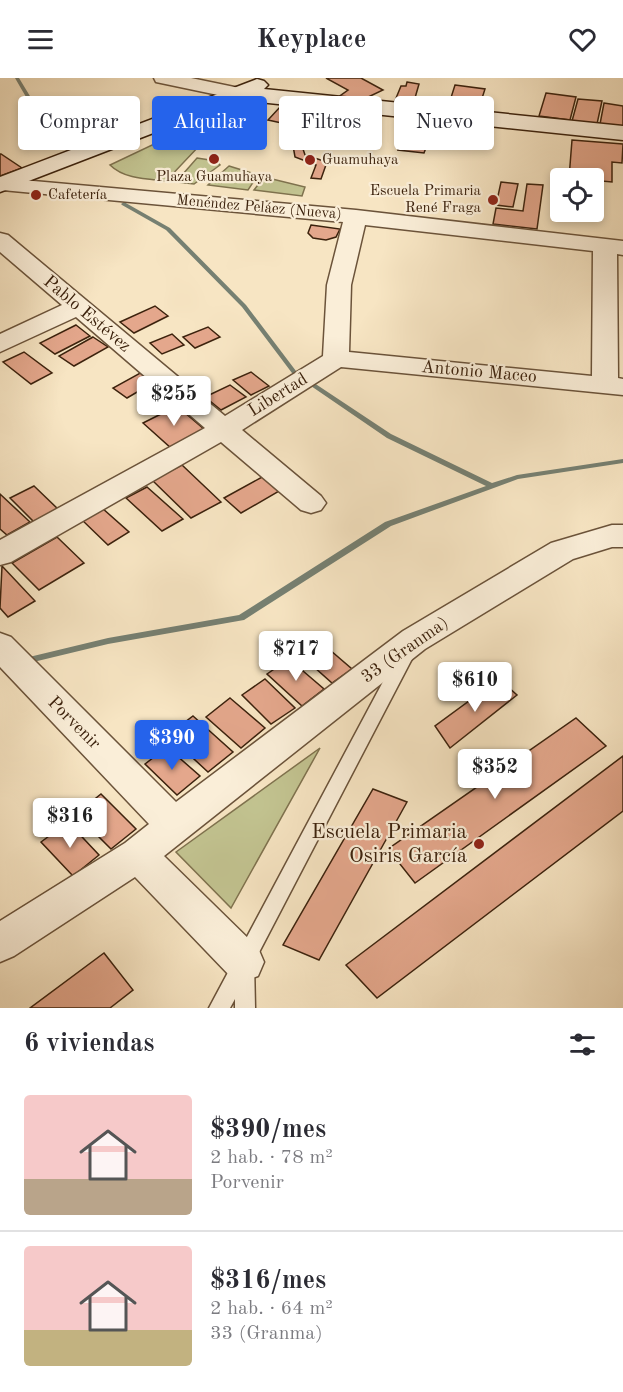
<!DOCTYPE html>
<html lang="es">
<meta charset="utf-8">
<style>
:root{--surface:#fff;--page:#f7f7f7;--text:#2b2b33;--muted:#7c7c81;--line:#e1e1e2;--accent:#2563eb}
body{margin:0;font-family:"Old Standard TT",serif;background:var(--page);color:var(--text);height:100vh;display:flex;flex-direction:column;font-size:22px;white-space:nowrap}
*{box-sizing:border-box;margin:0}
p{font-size:20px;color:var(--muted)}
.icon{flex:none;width:33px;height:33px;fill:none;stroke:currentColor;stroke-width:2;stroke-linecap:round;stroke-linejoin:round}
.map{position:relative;height:930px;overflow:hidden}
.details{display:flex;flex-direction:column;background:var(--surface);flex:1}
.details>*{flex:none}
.top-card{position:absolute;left:18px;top:18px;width:588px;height:54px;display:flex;gap:12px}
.controls{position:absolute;left:550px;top:90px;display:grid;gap:12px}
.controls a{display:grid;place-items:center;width:54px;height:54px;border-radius:6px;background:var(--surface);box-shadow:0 3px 9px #0003;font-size:30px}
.price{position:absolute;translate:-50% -51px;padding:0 14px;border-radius:6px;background:#fff;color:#222;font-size:20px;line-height:39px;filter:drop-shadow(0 2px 3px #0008)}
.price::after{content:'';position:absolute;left:50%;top:36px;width:18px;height:14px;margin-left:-9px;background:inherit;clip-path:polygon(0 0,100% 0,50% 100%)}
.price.current{background:var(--accent);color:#fff}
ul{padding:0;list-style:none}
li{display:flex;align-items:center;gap:18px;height:150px;padding:0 24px}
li+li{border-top:2px solid var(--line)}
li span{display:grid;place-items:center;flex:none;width:168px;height:120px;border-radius:6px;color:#555}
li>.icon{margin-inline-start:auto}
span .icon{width:72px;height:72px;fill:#fffc;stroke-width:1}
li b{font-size:26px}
h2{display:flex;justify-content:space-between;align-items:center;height:72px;padding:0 24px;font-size:26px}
.tag{padding:0 21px;border-radius:6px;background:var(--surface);box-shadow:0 3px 9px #0003;font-size:21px;line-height:54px}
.tag.current{background:var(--accent);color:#fff}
header{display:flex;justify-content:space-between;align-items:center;height:78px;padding:0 24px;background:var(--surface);font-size:27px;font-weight:700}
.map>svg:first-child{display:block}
.green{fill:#c2c390;stroke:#7f724e;stroke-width:1.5}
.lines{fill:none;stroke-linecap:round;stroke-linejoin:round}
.stream{fill:#768072;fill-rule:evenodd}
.building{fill:#e4a78c;stroke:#3c220d;stroke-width:1.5}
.lane-casing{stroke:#6b533a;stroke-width:3}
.street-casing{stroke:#6b533a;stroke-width:3}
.secondary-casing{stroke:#3c220d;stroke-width:3}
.lane{fill:#faeed8;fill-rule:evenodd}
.street{fill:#faeed8;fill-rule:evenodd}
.secondary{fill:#faeed8;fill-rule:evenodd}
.poi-dot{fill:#8f2418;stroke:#faeed8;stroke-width:2}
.labels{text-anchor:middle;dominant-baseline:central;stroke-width:4.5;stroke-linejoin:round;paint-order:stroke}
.far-poi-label{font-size:15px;fill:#3c220d;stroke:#faeed8;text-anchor:start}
.far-street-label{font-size:15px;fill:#3c220d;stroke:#faeed8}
.street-label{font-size:18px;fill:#3c220d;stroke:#faeed8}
.near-poi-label{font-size:21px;fill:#3c220d;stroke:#faeed8;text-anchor:end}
</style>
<header><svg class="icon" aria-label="menu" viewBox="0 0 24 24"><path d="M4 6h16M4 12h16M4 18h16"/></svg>Keyplace<svg class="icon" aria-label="heart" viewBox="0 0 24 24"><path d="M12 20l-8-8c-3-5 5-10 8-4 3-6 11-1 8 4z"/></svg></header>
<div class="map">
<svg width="623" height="930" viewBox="0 0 623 930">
<rect width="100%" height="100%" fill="#f7e5c3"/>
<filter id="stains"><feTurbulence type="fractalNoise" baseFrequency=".00333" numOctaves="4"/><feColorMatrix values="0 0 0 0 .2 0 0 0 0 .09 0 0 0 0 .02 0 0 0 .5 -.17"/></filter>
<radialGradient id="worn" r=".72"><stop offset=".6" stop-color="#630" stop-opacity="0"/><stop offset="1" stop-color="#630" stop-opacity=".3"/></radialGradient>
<!-- green -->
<g class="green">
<path d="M 171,58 L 201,66 L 166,103 C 147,101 124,101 110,87 Z"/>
<polygon points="197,80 216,83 220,87 194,106 176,104"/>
<polygon points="229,88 258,97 248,112 208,107"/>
<polygon points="264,99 305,109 302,118 254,112"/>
<polygon points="320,670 231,830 176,774"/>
</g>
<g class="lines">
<!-- stream -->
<g class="stream">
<path d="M 15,0 L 19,0 C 34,25 48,49 71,69 L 71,71 L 67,71 C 44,51 30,26 15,0 Z"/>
<polygon points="124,124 170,150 246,227 296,293 391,356 492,405 517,397 623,381 623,385 518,401 391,448 244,542 108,566 25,586 22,585 21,583 22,581 25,580 108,560 239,537 385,444 486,408 387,360 292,295 242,229 166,152 122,127 121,126"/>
</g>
</g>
<!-- building -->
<g class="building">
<polygon points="326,0 361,0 383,12 362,22 337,20 348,12"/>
<polygon points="407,4 419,6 413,27 394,25 401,8 406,8"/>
<polygon points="455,7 485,11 478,33 448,29"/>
<polygon points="546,15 576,19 570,42 539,38"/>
<polygon points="578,21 602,23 597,46 572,43"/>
<polygon points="251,23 266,26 264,31 215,52 203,45"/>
<polygon points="604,25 623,28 623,49 600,46"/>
<polygon points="280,29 304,32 295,48 268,42"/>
<polygon points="410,43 435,46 424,75 398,72"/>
<polygon points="292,62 300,62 305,77 327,84 321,101 311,100 316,87 295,79"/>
<polygon points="572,62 623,66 622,85 612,84 612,104 569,100"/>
<polygon points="0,76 1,76 22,90 0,98"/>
<polygon points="501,104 518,106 513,129 496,127"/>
<polygon points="527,106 543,107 537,151 493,146 496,130 523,133"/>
<polygon points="311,147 340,151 336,159 326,162 313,160 308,155"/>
<polygon points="155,228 168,238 134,255 120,244"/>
<polygon points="76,247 90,258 55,276 40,265"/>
<polygon points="208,249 220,259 195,270 183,259"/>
<polygon points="172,256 184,267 162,276 150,265"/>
<polygon points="93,259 108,269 74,288 59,278"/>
<polygon points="24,274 52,295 31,306 3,284"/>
<polygon points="142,294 156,303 127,320 113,310"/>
<polygon points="251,294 269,308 251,317 233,302"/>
<polygon points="230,307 246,319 221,332 205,319"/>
<polygon points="177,328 205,352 171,370 143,345"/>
<polygon points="182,387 221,424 191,440 152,402"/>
<polygon points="264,398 281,412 241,435 224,420"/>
<polygon points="34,408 59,432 35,445 10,420"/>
<polygon points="147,409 183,441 162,453 126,420"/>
<polygon points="0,416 30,444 7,457 0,451"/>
<polygon points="102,430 129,454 108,467 82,442"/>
<polygon points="57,459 84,485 39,512 12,485"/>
<polygon points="2,488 35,523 8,539 0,530"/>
<polygon points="323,566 352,591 332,605 304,580"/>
<polygon points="289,581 324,611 302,628 267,596"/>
<polygon points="265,601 295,630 271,646 242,617"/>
<polygon points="499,601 517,617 450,670 435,648"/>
<polygon points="230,620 265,650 241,670 206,639"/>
<polygon points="193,638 233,674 208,694 168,657"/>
<polygon points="576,640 606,668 415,805 388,771"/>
<polygon points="167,669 200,698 177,717 145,686"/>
<polygon points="623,678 623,733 377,920 346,887"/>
<polygon points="373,711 407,724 319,882 283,867"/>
<polygon points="101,716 136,751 111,771 76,736"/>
<polygon points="68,744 99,777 73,798 41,764"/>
<polygon points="104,875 133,912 110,930 30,930"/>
</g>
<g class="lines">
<defs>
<polygon id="lane" points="407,569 413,570 415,575 254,884 255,930 235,930 235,921 230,930 209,930 401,570"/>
<g id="street">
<polygon points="154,0 191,0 244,11 247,15 244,19 237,21 156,4"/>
<path d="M 0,100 L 356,132 L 623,163 L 623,177 L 617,176 L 618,300 L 623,301 L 623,317 L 341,289 L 242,352 L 321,418 L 326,425 L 321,432 L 311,435 L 301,432 L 221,364 L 11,484 L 0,487 L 0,462 L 205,350 L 76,239 L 0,274 L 0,256 L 62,227 L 0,174 L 0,155 L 8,157 L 225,338 L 323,278 L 327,207 L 343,144 L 2,112 L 0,112 ZM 365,147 L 593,173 L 592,298 L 349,274 L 351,207 Z"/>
<polygon points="612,447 623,447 623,469 612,469 573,481 425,571 164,778 258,870 264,884 258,898 244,903 230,898 135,799 14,878 0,884 0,843 125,765 149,746 0,589 0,555 11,559 176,724 403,553 551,465"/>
</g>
<polygon id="secondary" points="257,1 264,3 268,7 264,11 623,48 623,62 239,22 0,114 0,99"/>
</defs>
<!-- lane casing -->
<use href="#lane" class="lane-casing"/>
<!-- street casing -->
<use href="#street" class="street-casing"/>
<!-- secondary casing -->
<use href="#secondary" class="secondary-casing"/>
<!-- lane -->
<use href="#lane" class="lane"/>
<!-- street -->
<use href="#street" class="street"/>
<!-- secondary -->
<use href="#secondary" class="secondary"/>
</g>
<!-- markers -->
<g class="poi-dot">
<circle cx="214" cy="81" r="6"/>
<circle cx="310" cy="82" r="6"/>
<circle cx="36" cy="117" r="6"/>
<circle cx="493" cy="122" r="6"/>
<circle cx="479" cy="766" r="6"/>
</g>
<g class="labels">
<!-- far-poi labels -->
<g class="far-poi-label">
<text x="322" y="82">Guamuhaya</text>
<text x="214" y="99" text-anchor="middle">Plaza Guamuhaya</text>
<text x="481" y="113" text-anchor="end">Escuela Primaria<tspan x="481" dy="17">René Fraga</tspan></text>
<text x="48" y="117">Cafetería</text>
</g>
<!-- far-street labels -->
<g class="far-street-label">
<text transform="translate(259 130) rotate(5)">Menéndez Peláez (Nueva)</text>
</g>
<!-- street labels -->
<g class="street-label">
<text transform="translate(87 236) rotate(40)">Pablo Estévez</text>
<text transform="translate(479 294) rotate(5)">Antonio Maceo</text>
<text transform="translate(278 317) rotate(-32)">Libertad</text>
<text transform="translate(405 572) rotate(-35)">33 (Granma)</text>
<text transform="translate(74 645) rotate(45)">Porvenir</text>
</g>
<!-- near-poi labels -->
<g class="near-poi-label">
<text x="467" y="754">Escuela Primaria<tspan x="467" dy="24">Osiris García</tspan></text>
</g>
</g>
<rect width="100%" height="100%" filter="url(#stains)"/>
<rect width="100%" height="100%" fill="url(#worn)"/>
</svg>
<div class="controls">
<a><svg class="icon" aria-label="locate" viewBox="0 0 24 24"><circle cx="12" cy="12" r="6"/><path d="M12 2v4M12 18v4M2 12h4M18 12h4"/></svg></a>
</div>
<b class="price" style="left:174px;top:349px">$255</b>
<b class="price" style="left:296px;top:604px">$717</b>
<b class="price" style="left:475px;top:635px">$610</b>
<b class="price current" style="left:172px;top:693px">$390</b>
<b class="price" style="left:495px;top:722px">$352</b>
<b class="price" style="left:70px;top:771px">$316</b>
<div class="top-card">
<a class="tag">Comprar</a>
<a class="tag current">Alquilar</a>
<a class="tag">Filtros</a>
<a class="tag">Nuevo</a>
</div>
</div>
<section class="details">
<h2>6 viviendas<svg class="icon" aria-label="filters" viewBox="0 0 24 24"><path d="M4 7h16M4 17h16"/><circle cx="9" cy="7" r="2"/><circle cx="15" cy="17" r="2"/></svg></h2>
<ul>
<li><span style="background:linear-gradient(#f6c9c9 70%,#b9a48a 0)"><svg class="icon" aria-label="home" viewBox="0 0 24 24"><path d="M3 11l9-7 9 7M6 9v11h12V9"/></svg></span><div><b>$390/mes</b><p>2 hab. · 78 m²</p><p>Porvenir</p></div></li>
<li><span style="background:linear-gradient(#f6c9c9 70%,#c2b280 0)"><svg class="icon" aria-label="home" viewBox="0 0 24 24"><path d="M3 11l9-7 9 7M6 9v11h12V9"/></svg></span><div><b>$316/mes</b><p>2 hab. · 64 m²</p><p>33 (Granma)</p></div></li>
</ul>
</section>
